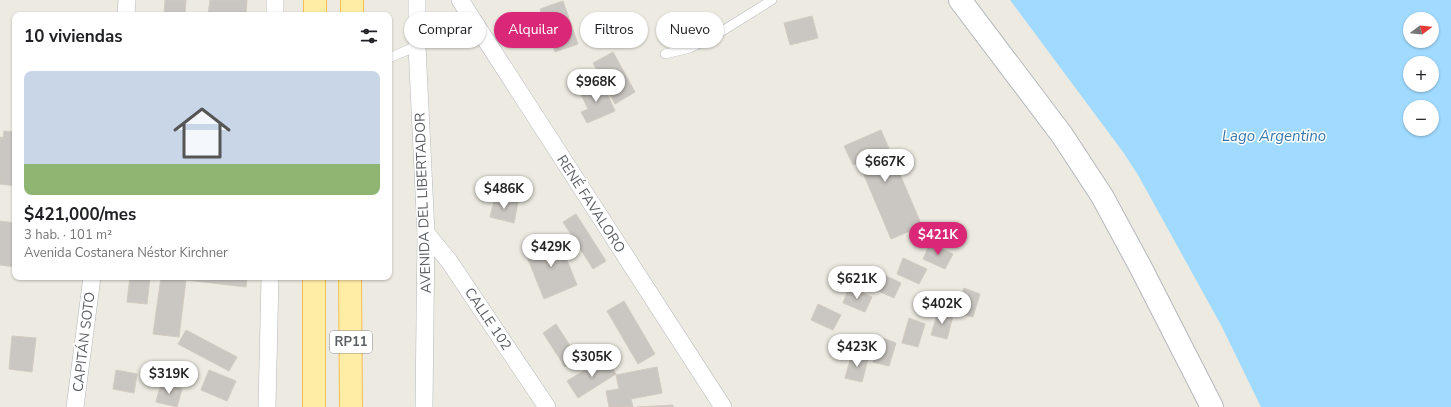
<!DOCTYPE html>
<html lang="es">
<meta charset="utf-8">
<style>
:root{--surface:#fff;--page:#f6f6f6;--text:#202124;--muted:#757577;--line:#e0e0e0;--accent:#db2777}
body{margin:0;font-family:"Nunito Sans",sans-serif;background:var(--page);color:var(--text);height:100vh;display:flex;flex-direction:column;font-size:15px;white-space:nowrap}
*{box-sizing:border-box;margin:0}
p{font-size:13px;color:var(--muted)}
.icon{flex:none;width:22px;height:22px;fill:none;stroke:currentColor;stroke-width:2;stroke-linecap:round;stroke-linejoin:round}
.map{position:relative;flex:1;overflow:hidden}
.panel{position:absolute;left:12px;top:12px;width:380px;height:268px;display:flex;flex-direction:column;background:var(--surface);border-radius:8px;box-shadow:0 1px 3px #0004}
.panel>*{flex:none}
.guide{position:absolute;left:404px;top:12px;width:380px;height:36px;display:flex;gap:8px}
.needle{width:26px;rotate:74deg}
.fabs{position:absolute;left:1403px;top:12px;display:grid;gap:8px}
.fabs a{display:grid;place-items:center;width:36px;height:36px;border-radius:50%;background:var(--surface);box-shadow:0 1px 3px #0004;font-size:20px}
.price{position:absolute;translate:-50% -34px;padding:0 9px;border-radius:14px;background:#fff;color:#222;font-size:13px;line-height:26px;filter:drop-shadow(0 1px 2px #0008)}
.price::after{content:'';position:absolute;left:50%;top:24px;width:12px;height:9px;margin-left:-6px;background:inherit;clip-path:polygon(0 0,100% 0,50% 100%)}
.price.current{background:var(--accent);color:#fff}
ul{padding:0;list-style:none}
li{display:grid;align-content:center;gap:8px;height:212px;padding:0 12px}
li+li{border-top:1px solid var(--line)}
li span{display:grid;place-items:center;height:124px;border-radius:8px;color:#555}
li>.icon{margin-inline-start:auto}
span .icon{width:72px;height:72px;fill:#fffc;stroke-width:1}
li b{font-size:17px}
h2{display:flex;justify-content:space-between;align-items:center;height:48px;padding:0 12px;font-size:17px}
.pill{padding:0 14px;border-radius:18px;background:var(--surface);box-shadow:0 1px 3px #0004;font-size:14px;line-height:36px}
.pill.current{background:var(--accent);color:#fff}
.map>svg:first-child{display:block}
.water{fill:#a0daff;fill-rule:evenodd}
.building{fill:#cac6c1;stroke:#d2cbc0}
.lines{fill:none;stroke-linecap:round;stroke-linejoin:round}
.service-casing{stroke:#b4b8bc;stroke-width:10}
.minor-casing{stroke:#b4b8bc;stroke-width:18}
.tertiary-casing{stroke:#b4b8bc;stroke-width:24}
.primary-casing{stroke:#f4be54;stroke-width:24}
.service{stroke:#fff;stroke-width:9}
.minor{stroke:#fff;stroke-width:17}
.tertiary{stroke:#fff;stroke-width:22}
.primary{stroke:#ffeca5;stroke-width:22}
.labels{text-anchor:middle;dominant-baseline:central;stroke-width:3;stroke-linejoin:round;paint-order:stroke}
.shield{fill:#fff;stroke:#8c8e92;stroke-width:1}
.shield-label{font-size:13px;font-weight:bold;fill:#5a5e63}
.street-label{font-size:14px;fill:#5a5e63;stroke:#fff}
.water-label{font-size:15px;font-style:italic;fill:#3976aa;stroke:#fff}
</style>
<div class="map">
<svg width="1451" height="407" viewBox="0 0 1451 407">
<rect width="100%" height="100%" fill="#edeae1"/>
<!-- water -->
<path class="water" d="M 1010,0 L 1451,0 L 1451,407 L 1261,407 L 1221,325 L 1138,175 L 1123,152 ZM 1410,19 L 1432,19 L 1432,41 L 1410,41 ZM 1410,63 L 1432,63 L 1432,85 L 1410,85 ZM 1410,107 L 1432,107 L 1432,129 L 1410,129 Z"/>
<!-- building -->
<g class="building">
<polygon points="165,0 186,0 185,15 164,15"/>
<polygon points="210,0 247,0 246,15 208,15"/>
<polygon points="563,1 578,44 555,52 540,9"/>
<polygon points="812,16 818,38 790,45 784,23"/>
<polygon points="613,52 635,92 615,104 593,63"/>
<polygon points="602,82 615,111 587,123 581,112 588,109 580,92"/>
<polygon points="881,130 922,226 891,239 859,163 853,165 844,146"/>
<polygon points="4,131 15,132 15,186 0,184 0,137 3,138"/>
<polygon points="495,197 518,202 514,223 490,217"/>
<polygon points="576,214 606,261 593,269 563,222"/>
<polygon points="0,221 15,223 15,267 0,265"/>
<polygon points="558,238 577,285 544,299 525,252"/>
<polygon points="930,243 953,254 945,269 923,259"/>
<polygon points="903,258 927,269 919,284 897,274"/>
<polygon points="878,272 901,283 894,298 872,288"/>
<polygon points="130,277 150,277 147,304 127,302"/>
<polygon points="161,277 186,280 179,337 153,334"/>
<polygon points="187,277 247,277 246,287 186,280"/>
<polygon points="849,287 872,297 865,312 843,303"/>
<polygon points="964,288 980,294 973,317 956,313"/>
<polygon points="624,301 655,354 638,364 607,311"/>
<polygon points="818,304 841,315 833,330 811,320"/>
<polygon points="938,311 953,316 947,339 931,335"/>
<polygon points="909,318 925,324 918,347 902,343"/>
<polygon points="556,324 578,358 565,367 543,333"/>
<polygon points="186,330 237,357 229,371 178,344"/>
<polygon points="12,336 36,338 32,372 9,369"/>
<polygon points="880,337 896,343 889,366 873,362"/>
<polygon points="852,353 868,359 862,382 845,378"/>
<polygon points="606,357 616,374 578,398 567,381"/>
<polygon points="657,367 662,393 631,399 633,407 609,407 606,391 619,389 616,375"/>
<polygon points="116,370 137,374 134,393 113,389"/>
<polygon points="209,370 236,381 227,401 201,390"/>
<polygon points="161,383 182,389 177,407 156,402"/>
<polygon points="673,405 673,407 637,407"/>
</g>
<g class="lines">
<defs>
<g id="service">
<polyline points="665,54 690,48 711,38 772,0"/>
<polyline points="389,58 417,46"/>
</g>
<g id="minor">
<polyline points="417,0 417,46 426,233 424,407"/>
<polyline points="460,0 723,407"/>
<polyline points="126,15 127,0"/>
<polyline points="275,15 275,0"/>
<polyline points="426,233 449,261 547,407"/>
<polyline points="75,407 92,277"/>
<polyline points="267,407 270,277"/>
</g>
<polyline id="tertiary" points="960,0 1062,135 1102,196 1141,268 1212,407"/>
<g id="primary">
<polyline points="315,15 315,0"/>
<polyline points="352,15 352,0"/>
<polyline points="350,277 351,407"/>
<polyline points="314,407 314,277"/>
</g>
</defs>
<!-- service casing -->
<use href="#service" class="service-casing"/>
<!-- minor casing -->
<use href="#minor" class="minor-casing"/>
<!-- tertiary casing -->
<use href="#tertiary" class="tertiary-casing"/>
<!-- primary casing -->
<use href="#primary" class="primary-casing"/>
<!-- service -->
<use href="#service" class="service"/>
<!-- minor -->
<use href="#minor" class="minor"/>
<!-- tertiary -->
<use href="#tertiary" class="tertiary"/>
<!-- primary -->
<use href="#primary" class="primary"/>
</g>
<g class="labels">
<!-- shield labels -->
<rect class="shield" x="330" y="331" width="42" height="22" rx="3"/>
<g class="shield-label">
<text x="351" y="342">RP11</text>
</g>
<!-- street labels -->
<g class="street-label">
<text transform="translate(423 203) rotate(-92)">AVENIDA DEL LIBERTADOR</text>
<text transform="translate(591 204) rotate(57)">RENÉ FAVALORO</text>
<text transform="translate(488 319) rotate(56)">CALLE 102</text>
<text transform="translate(84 342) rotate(-83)">CAPITÁN SOTO</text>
</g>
<!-- water labels -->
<g class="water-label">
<text x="1274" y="136">Lago Argentino</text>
</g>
</g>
</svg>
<div class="fabs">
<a><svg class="needle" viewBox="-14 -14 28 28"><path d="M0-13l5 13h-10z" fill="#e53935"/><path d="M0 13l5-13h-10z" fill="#757577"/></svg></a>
<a>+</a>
<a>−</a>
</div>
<b class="price" style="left:596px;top:103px">$968K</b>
<b class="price" style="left:885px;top:183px">$667K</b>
<b class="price" style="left:504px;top:210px">$486K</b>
<b class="price current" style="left:938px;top:256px">$421K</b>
<b class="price" style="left:551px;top:268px">$429K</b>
<b class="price" style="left:857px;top:300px">$621K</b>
<b class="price" style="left:942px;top:325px">$402K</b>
<b class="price" style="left:857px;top:368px">$423K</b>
<b class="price" style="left:592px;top:378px">$305K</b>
<b class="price" style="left:169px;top:395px">$319K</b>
<div class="guide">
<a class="pill">Comprar</a>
<a class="pill current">Alquilar</a>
<a class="pill">Filtros</a>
<a class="pill">Nuevo</a>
</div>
<section class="panel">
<h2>10 viviendas<svg class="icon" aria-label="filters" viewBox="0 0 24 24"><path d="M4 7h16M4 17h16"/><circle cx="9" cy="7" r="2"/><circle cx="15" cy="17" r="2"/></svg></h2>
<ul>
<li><span style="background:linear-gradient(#c9d6e8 75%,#8fb573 0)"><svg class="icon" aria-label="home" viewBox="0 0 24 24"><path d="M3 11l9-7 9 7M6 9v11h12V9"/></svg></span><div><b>$421,000/mes</b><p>3 hab. · 101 m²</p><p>Avenida Costanera Néstor Kirchner</p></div></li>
</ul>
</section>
</div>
